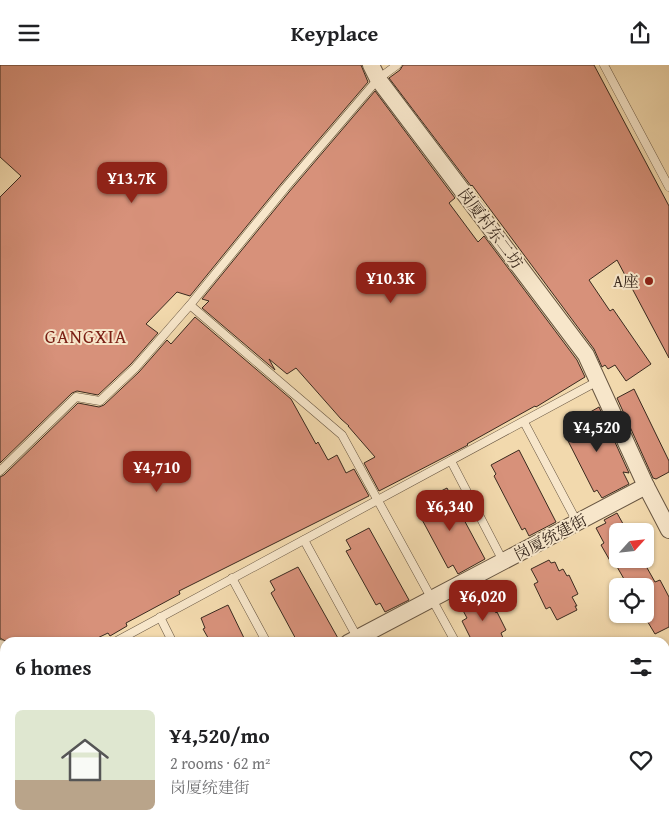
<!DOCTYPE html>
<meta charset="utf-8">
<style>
:root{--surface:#fff;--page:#f6f6f6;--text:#202124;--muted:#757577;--accent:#8f2418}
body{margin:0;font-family:"Gentium Book Plus","Noto Serif SC",serif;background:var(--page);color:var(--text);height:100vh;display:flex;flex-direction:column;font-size:19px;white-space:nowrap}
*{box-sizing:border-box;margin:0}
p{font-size:16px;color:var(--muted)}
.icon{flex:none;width:28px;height:28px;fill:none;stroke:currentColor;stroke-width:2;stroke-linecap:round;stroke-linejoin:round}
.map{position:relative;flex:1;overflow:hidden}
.panel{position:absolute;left:0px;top:572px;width:670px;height:196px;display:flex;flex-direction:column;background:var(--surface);border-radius:15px 15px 0 0;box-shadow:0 1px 4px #0004}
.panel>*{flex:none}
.needle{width:32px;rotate:63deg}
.fabs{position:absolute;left:609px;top:458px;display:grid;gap:10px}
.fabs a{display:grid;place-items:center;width:45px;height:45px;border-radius:8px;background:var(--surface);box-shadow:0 1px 4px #0004;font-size:25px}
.price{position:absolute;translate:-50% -42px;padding:0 11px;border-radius:10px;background:var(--accent);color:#fff;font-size:16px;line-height:32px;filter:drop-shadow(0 1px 2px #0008)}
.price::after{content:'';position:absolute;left:50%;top:30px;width:15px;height:11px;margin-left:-8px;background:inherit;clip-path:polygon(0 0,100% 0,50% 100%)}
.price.active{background:#222;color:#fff}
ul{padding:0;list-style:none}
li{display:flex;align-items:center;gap:15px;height:125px;padding:0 15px}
li span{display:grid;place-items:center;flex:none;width:140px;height:100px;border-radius:8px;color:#555}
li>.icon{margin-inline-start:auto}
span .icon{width:60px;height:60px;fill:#fffc;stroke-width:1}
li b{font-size:21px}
h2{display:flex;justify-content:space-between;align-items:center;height:60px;padding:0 15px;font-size:21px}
header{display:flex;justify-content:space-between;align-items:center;height:65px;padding:0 15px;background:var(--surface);font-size:22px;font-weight:700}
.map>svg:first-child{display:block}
.building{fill:#d7917a;stroke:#3a2a1f}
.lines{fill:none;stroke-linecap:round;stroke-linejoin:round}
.lane-casing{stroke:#685642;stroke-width:9}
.street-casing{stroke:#685642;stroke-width:18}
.lane{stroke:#f7e6ca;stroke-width:8}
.street{stroke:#f7e6ca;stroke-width:16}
.poi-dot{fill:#8f2418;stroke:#f7e6ca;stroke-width:2}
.labels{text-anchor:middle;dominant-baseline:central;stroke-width:4;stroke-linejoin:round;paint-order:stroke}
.street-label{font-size:16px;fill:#3a2a1f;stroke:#f7e6ca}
.poi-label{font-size:16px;fill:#3a2a1f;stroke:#f7e6ca;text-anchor:end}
.quarter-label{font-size:19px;letter-spacing:1px;fill:#7a1f14;stroke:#f7e6ca}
</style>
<header><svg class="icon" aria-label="menu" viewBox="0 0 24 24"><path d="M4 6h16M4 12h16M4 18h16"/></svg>Keyplace<svg class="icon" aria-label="share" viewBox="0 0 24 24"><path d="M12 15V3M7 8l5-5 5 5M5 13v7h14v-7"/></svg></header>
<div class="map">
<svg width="669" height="768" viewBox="0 0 669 768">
<rect width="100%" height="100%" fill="#f2d9ad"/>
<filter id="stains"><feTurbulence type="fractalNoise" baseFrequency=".004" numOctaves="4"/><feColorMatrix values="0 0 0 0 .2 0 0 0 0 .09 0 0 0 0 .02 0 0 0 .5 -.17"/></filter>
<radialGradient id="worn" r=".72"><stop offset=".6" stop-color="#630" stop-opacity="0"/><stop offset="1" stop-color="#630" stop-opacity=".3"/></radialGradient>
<!-- building -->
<g class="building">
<polygon points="0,0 361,0 368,17 281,119 190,231 177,227 146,259 158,268 131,299 98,330 77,326 72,328 0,398 0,132 21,111 0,92"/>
<polygon points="403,0 594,0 669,141 669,293 617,195 589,215 610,246 613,244 651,299 626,316 615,300 608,304 605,300 602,302 594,284 472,120 471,121 389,13 400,5"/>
<polygon points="375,26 455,133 449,138 478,177 484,171 577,295 585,312 536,342 535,341 467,379 468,380 379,426 364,398 375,392 348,361 349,361 341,354 296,303 287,309 269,294 275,305 202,243 209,236 202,234 289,127"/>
<polygon points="195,252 291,334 316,379 318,377 328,395 337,390 346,408 354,404 369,431 179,526 180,529 126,558 127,561 110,571 108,568 87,578 9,578 0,573 0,412 4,410 78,338 99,342 104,340 139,307 167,275 171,279"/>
<polygon points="634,324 669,396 669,407 656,414 653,413 617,333"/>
<polygon points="599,342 629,408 623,407 629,419 602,433 597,425 594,427 566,372 568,371 564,362"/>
<polygon points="519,385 556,457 529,471 525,463 522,465 494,411 496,409 491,400"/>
<polygon points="447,423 485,494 458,509 453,500 448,503 419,449 424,447 419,437"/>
<polygon points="617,448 627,466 618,466 618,494 642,494 655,517 660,515 669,532 669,562 655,569 643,549 645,549 645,521 628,521 616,500 613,501 601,480 604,478 596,463 606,458 604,455"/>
<polygon points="369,463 409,535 385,547 380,538 376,540 346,486 351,484 346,475"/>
<polygon points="549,495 551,498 555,497 559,506 563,504 567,511 569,510 578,529 572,532 577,541 575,541 577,545 557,555 550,542 546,544 534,519 538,517 531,504"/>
<polygon points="298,502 339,575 338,578 298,578 271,528 275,525 270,516"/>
<polygon points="478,531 480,535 483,533 488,542 492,540 496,548 497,547 506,565 501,568 505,578 473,578 462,556 467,553 460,540"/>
<polygon points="228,540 244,573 236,578 211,578 203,564 205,563 201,553"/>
</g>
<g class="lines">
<defs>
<g id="lane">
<polyline points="604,0 669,122"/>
<polyline points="190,240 342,370 456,578"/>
<polyline points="524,357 577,457"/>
<polyline points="451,396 503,496"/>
<polyline points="0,406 76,332 100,336 135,303 190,240 285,123 378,14 397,0"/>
<polyline points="304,475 357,572"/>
<polyline points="232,513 267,578"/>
<polyline points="160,552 173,578"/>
<polyline points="113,578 598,316"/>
<polyline points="665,599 669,594"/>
<polyline points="198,764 200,768"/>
<polyline points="507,768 515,764"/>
</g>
<g id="street">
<polyline points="371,0 378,14 586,290 646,421 669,465"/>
<polyline points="348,578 646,421"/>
<polyline points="0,583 5,588"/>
<polyline points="0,759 5,757"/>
</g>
</defs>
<!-- lane casing -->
<use href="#lane" class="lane-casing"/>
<!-- street casing -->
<use href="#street" class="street-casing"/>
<!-- lane -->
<use href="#lane" class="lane"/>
<!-- street -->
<use href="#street" class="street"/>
</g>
<!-- markers -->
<circle class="poi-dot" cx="649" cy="216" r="5"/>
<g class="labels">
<!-- street labels -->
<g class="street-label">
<text transform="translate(491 163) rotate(53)">岗厦村东二坊</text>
<text transform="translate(550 472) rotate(-28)">岗厦统建街</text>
</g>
<!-- poi labels -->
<g class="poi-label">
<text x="639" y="216">A座</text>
</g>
<!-- quarter labels -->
<g class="quarter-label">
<text x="86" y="271">GANGXIA</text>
</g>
</g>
<rect width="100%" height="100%" filter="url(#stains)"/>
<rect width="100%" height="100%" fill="url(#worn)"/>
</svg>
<div class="fabs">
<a><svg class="needle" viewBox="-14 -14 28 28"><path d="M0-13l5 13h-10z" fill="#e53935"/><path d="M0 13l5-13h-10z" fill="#757577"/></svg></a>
<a><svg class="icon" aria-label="locate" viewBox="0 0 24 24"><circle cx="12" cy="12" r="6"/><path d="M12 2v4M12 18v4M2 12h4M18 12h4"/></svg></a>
</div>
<b class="price" style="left:132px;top:139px">¥13.7K</b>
<b class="price" style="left:391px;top:239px">¥10.3K</b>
<b class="price active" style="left:597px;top:388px">¥4,520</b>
<b class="price" style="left:157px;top:428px">¥4,710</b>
<b class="price" style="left:450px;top:467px">¥6,340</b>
<b class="price" style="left:483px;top:557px">¥6,020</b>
<section class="panel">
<h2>6 homes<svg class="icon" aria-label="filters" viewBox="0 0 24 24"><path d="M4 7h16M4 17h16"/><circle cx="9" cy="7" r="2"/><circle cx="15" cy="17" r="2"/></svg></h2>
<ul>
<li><span style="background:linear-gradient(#dfe7d0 70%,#b9a48a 0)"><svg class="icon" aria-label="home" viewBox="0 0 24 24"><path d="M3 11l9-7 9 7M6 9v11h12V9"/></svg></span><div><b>¥4,520/mo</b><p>2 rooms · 62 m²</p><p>岗厦统建街</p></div><svg class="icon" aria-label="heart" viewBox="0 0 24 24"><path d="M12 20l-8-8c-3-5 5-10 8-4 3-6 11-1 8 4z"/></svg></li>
</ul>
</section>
</div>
